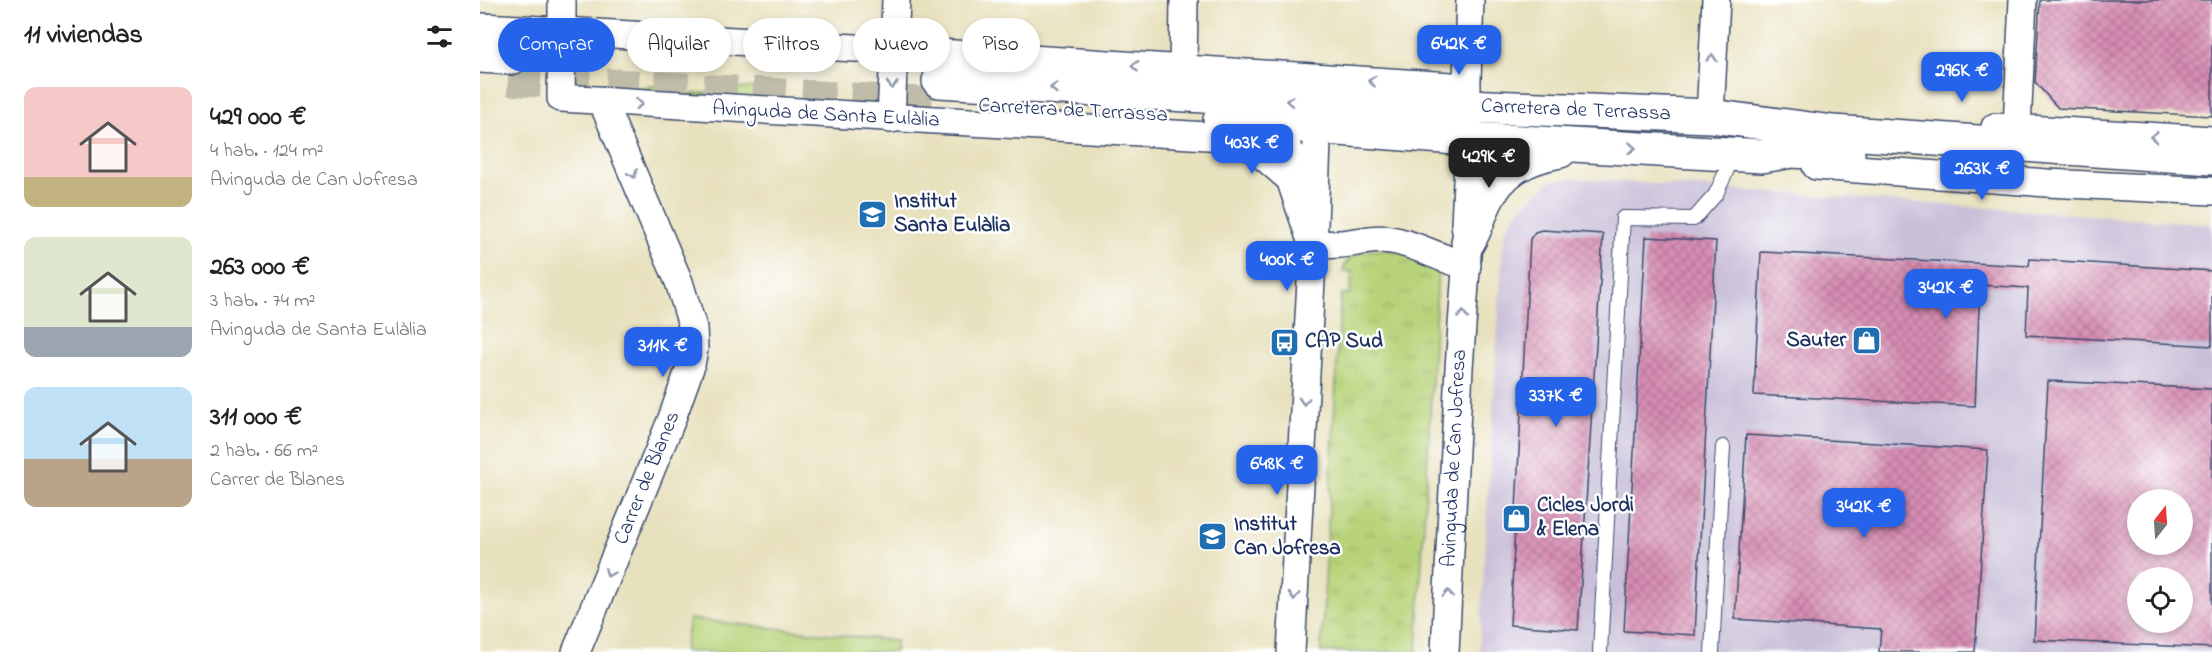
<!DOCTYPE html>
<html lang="es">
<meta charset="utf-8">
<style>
:root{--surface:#fff;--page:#f2f2f2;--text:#222;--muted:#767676;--accent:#2563eb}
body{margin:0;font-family:"Indie Flower",sans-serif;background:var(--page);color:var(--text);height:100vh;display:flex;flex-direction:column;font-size:22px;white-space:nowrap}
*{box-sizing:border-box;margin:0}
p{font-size:20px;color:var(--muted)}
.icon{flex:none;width:33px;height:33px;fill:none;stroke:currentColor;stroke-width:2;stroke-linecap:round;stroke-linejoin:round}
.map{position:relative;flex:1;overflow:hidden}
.side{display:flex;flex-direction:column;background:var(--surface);width:480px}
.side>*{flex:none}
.top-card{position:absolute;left:18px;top:18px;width:570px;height:54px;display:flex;gap:12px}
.needle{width:39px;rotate:17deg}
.buttons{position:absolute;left:1647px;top:489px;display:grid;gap:12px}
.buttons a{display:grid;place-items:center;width:66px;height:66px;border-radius:50%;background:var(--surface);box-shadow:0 3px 9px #0003;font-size:30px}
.price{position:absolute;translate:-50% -51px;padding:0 14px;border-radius:12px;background:var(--accent);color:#fff;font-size:20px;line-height:39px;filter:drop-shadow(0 2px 3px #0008)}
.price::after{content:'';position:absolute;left:50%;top:36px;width:18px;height:14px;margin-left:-9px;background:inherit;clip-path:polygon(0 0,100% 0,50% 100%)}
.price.active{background:#222;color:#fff}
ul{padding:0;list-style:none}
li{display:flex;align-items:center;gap:18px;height:150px;padding:0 24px}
li span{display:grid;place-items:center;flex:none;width:168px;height:120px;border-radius:12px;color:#555}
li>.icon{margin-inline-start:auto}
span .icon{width:72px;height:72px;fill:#fffc;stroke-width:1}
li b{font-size:26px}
h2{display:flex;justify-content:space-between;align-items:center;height:72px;padding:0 24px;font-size:26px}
.pill{padding:0 21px;border-radius:27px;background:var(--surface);box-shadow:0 3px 9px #0003;font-size:21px;line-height:54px}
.pill.active{background:var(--accent);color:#fff}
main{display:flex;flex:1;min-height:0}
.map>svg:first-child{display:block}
.industrial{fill:#c9bfd8;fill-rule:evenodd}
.grass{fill:url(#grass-tufts);stroke:#6a816c;stroke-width:1.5}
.pitch{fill:#b8d379;stroke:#6a816c;stroke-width:1.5}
.building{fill:url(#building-cross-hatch);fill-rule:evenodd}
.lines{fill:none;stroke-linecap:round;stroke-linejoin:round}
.primary-tunnel{stroke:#bfbdaa;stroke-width:33;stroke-dasharray:33 16;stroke-linecap:butt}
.lane-casing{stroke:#3a4a6c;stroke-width:16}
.street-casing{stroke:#3a4a6c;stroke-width:30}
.primary-casing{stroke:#3a4a6c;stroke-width:36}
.lane{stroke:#fff;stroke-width:14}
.street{stroke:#fff;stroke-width:27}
.primary{stroke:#fff;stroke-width:33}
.oneway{stroke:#8d97ae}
.labels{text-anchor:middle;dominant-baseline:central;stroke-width:5;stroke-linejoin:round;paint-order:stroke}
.street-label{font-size:21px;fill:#1b2f5e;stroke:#fff}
.poi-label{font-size:21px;font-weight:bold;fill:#1b2f5e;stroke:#fff;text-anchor:start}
</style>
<main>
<section class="side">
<h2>11 viviendas<svg class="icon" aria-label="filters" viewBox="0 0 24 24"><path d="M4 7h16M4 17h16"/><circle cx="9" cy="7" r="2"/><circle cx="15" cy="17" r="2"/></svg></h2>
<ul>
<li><span style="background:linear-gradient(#f6c9c9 75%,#c2b280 0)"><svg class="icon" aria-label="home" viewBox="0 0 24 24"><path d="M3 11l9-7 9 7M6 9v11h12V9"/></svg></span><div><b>429 000 €</b><p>4 hab. · 124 m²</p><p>Avinguda de Can Jofresa</p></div></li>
<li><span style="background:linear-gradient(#dfe7d0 75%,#9aa5b1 0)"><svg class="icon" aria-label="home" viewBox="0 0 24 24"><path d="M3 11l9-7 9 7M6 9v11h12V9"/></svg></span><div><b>263 000 €</b><p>3 hab. · 74 m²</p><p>Avinguda de Santa Eulàlia</p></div></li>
<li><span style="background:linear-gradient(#bfe0f5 60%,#b9a48a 0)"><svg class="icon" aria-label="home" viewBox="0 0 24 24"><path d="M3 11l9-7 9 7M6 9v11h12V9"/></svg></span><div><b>311 000 €</b><p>2 hab. · 66 m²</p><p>Carrer de Blanes</p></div></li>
</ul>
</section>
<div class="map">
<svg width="1732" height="652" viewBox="0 0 1732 652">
<defs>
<pattern id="grass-tufts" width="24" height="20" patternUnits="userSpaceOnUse" patternTransform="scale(1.5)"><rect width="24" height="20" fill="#b8d379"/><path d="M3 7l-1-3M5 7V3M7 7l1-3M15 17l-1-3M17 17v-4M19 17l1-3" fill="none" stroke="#9eb56b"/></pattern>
<pattern id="building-cross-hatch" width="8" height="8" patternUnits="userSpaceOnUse" patternTransform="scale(1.5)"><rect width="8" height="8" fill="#d88db3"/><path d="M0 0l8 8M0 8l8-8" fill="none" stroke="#ae7495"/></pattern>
</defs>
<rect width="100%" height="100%" fill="#fff"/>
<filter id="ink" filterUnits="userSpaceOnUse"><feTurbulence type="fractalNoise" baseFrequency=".0167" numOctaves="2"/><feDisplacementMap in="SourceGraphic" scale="12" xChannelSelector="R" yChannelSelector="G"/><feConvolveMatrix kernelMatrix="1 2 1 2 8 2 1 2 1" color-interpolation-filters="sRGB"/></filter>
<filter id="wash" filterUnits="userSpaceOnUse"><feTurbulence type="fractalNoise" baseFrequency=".008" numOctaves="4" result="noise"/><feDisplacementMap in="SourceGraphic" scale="24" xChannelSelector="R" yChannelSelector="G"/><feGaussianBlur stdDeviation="1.35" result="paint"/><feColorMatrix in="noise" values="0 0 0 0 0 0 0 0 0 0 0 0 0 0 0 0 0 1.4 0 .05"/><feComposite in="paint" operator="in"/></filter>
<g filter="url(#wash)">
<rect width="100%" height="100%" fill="#e8e1bd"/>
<!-- industrial -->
<path class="industrial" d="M 1093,178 L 1732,224 L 1732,652 L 999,652 L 1022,255 L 1026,227 L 1046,202 L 1071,181 ZM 1658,500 L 1702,500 L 1702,544 L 1658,544 ZM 1658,578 L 1702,578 L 1702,622 L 1658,622 Z"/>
<!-- grass -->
<g class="grass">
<path d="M 115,43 L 114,49 C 96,55 91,73 104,86 L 94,88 L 94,51 L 104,44 Z"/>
<polygon points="210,82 210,86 205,86 205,95 283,86 281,106 129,91"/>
<path d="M 922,251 L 958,270 L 937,652 L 841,652 L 861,294 L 870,294 L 872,272 L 863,271 C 870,244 899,251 922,251 Z"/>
</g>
<!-- pitch -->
<polygon class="pitch" points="209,619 416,641 415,652 204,652"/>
<g id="blocks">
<!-- building -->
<g class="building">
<polygon points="1560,0 1732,0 1732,116 1578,108 1555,82"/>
<polygon points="1062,230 1123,234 1098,630 1030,625 1050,239 1055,232"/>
<polygon points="1166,237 1236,241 1215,635 1144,631"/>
<polygon points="1281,252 1549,266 1550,259 1732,271 1732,346 1546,335 1548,288 1500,285 1495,406 1274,395"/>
<path d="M 1568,381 L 1732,389 L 1732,648 L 1554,640 ZM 1658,500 L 1702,500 L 1702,544 L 1658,544 ZM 1658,578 L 1702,578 L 1702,622 L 1658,622 Z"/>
<polygon points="1266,435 1508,450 1495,652 1399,652 1401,629 1255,619"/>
</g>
</g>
</g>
<g filter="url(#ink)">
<use href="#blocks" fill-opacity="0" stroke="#3a4a6c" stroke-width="1.5"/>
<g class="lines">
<!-- primary-tunnel -->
<polyline class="primary-tunnel" points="28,79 459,104"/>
<defs>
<g id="lane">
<polyline points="1120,652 1143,218 1214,219 1236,194 1246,172"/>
<polyline points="1232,652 1243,447"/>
</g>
<g id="street">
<polyline points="1236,0 1230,116 1251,116"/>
<polyline points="0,27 82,31 82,0"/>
<polyline points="703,70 704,0"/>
<polyline points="411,119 416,0"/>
<polyline points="766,124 810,152 834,180"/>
<polyline points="1515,127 1732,140"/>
<polyline points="1537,128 1543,0"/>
<polyline points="1336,166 1567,183 1732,191"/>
<polyline points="832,244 810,179 762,138 81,98 82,31 427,51 987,87"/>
<path d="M 832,244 C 842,244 851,245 860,244 C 878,243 894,237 911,240 C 938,244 960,260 987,265"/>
<path id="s1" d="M 96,652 L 191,421 L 211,365 L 214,349 L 213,328 L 199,282 L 122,101"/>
<polyline points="811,652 834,225 837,141 842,127 858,119"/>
<path id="s2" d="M 965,652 L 979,368 L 988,242 L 985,225 L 989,139 L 986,106 L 990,0"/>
</g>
<g id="primary">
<polyline points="0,56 31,58"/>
<path id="s3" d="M 459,81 L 952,109 L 986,106 L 1230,116 L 1353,132 L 1732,158"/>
<polyline points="740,120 989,139 1196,151 1282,156 1312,151 1368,154"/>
<path d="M 988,242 C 996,229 999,216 1005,203 C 1020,170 1046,157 1080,151"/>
</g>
</defs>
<!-- lane casing -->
<use href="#lane" class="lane-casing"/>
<!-- street casing -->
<use href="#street" class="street-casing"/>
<!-- primary casing -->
<use href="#primary" class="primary-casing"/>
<!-- lane -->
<use href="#lane" class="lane"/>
<!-- street -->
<use href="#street" class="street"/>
<!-- primary -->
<use href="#primary" class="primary"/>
</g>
<!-- one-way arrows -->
<defs><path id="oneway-chevron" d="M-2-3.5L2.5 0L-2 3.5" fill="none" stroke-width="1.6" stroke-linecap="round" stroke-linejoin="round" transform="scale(1.5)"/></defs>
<g class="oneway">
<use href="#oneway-chevron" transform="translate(1232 58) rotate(-86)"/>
<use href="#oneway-chevron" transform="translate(655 66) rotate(-176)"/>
<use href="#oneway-chevron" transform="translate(892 81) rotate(-176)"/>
<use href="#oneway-chevron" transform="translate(412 85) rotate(92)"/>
<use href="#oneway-chevron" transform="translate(574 88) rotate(-177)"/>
<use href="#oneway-chevron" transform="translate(810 101) rotate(-177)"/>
<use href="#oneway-chevron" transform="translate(159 104) rotate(3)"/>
<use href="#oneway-chevron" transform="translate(1674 137) rotate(-176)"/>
<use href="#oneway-chevron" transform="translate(1152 148) rotate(4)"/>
<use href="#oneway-chevron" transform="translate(153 174) rotate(67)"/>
<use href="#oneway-chevron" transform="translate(983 315) rotate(-86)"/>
<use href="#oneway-chevron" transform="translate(824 401) rotate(93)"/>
<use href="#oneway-chevron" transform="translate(129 573) rotate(112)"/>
<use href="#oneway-chevron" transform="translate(968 594) rotate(-87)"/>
<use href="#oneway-chevron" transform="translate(814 596) rotate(93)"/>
</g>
</g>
<!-- icons -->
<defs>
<symbol id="school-square" viewBox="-11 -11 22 22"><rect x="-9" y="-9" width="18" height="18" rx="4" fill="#1f6fb2" stroke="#fff"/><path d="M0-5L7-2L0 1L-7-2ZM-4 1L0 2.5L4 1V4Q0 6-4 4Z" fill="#fff"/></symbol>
<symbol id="shop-square" viewBox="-11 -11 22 22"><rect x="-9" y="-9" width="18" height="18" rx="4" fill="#1f6fb2" stroke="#fff"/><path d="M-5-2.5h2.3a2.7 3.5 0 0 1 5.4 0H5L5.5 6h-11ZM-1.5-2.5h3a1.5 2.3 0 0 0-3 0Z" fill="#fff"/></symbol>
<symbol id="bus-square" viewBox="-11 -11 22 22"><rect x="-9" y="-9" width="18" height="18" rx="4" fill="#1f6fb2" stroke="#fff"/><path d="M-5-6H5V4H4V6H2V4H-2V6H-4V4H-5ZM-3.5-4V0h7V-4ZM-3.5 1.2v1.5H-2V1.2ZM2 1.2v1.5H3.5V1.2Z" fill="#fff"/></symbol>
</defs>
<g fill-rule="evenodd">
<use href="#school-square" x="376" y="198" width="33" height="33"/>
<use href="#shop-square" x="1370" y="324" width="33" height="33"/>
<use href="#bus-square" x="788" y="326" width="33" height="33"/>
<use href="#shop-square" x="1020" y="502" width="33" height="33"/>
<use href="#school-square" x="716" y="520" width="33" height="33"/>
</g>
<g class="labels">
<!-- street labels -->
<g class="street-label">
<text stroke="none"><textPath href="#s3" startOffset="638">Carretera de Terrassa</textPath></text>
<text transform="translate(593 111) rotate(3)">Carretera de Terrassa</text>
<text transform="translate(346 115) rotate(3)">Avinguda de Santa Eulàlia</text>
<text stroke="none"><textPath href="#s2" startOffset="194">Avinguda de Can Jofresa</textPath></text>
<text stroke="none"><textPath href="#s1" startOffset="188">Carrer de Blanes</textPath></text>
</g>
<!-- poi labels -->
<g class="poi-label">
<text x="414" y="202">Institut<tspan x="414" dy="24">Santa Eulàlia</tspan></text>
<text x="1366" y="341" text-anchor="end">Sauter</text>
<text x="825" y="342">CAP Sud</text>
<text x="1057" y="506">Cicles Jordi<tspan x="1057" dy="24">&amp; Elena</tspan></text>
<text x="754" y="525">Institut<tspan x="754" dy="24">Can Jofresa</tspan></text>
</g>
</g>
</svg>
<div class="buttons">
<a><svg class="needle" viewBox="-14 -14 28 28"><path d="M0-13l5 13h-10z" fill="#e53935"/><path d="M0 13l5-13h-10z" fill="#767676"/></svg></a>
<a><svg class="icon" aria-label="locate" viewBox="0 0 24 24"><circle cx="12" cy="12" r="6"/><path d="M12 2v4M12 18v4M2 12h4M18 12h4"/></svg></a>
</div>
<b class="price" style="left:979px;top:76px">642K €</b>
<b class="price" style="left:1482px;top:103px">296K €</b>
<b class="price" style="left:772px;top:175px">403K €</b>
<b class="price active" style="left:1009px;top:189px">429K €</b>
<b class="price" style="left:1502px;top:201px">263K €</b>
<b class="price" style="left:807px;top:292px">400K €</b>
<b class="price" style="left:1466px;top:320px">342K €</b>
<b class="price" style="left:183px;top:378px">311K €</b>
<b class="price" style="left:1076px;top:428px">337K €</b>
<b class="price" style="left:797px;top:496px">648K €</b>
<b class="price" style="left:1384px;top:539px">342K €</b>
<div class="top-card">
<a class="pill active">Comprar</a>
<a class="pill">Alquilar</a>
<a class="pill">Filtros</a>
<a class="pill">Nuevo</a>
<a class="pill">Piso</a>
</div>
</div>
</main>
